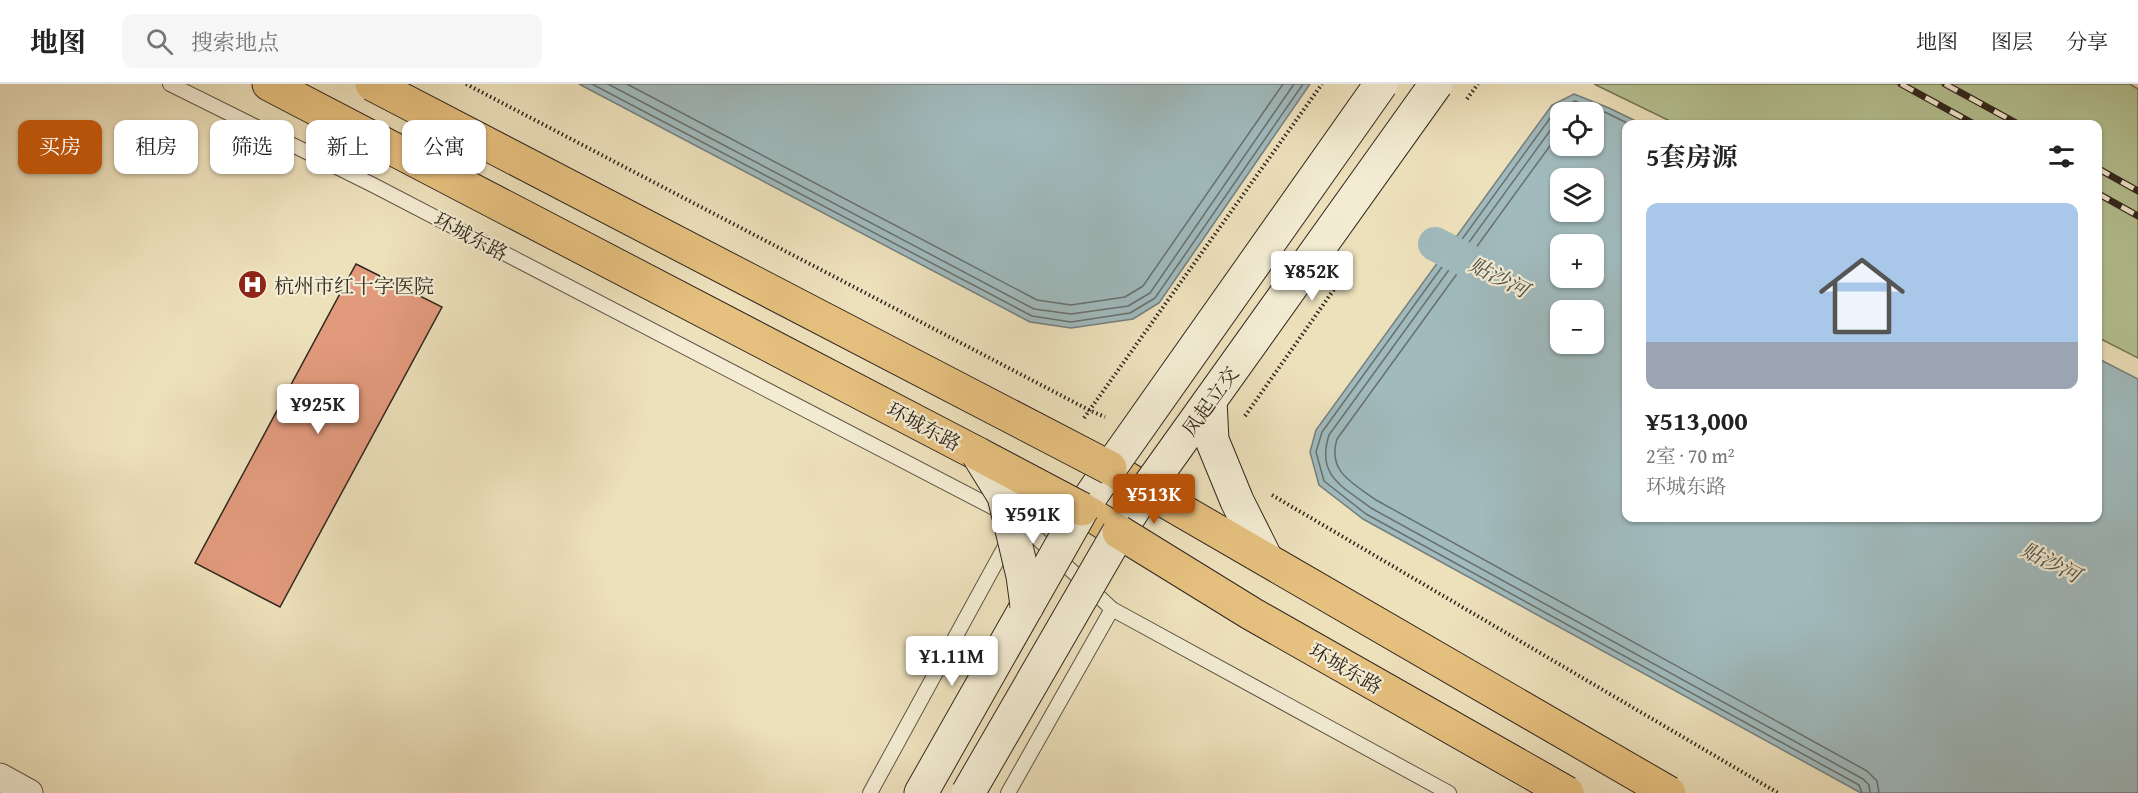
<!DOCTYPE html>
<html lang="zh">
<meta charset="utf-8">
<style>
:root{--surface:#fff;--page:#f6f6f6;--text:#222;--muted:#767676;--line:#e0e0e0;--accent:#b45309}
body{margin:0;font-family:"Gentium Book Plus","Noto Serif SC",serif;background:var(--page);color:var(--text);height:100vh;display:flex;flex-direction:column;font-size:22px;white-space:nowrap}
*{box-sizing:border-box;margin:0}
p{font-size:20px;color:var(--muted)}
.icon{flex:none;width:33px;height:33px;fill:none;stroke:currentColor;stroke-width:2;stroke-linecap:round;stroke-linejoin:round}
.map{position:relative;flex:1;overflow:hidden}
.side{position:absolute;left:1622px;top:36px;width:480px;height:402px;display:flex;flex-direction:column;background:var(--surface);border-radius:12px;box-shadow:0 2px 4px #0004}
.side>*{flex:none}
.banner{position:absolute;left:18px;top:36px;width:570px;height:54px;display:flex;gap:12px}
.controls{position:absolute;left:1550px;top:18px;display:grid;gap:12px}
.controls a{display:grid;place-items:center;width:54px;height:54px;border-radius:12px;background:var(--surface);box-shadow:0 2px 4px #0004;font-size:30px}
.price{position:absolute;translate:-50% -51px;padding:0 14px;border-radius:6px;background:#fff;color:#222;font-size:20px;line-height:39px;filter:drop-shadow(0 2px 3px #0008)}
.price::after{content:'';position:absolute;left:50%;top:36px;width:18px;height:14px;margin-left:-9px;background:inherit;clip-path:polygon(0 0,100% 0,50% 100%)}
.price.active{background:var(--accent);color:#fff}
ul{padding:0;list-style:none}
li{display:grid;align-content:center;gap:12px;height:318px;padding:0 24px}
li+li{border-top:2px solid var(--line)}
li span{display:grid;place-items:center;height:186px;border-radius:12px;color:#555}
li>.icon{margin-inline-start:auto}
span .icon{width:108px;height:108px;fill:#fffc;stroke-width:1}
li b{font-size:26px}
h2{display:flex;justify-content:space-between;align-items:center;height:72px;padding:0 24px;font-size:26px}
.pill{padding:0 21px;border-radius:12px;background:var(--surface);box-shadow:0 2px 4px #0004;font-size:21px;line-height:54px}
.pill.active{background:var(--accent);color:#fff}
header{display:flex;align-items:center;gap:36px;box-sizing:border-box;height:84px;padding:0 30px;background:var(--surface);border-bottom:2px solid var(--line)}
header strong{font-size:28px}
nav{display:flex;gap:33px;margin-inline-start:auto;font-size:21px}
.search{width:420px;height:54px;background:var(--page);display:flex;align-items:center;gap:15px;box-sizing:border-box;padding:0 21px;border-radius:12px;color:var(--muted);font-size:22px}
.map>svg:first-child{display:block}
.green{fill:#b5c393;stroke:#737558;stroke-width:1.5}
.water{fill:#a0babd;stroke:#747f7d;stroke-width:1.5;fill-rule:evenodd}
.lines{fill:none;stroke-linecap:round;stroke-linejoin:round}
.shore{stroke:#68706e;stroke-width:1.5}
.canal{stroke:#a0babd;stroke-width:34}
.building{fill:#e29a7d;stroke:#31271e;stroke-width:1.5}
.lane-casing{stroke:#605646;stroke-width:16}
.street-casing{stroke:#605646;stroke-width:29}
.secondary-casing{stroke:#31271e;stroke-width:35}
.primary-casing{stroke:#31271e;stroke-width:35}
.path{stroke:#31271e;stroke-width:4;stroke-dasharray:1.5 3;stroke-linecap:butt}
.lane{stroke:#f3ecd3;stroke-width:14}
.street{stroke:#f3ecd3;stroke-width:27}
.secondary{stroke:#f3ecd3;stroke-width:33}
.primary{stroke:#e6c07e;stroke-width:33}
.rail-casing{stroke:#31271e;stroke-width:7}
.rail{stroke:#f3ecd3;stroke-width:4.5;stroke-dasharray:14;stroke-linecap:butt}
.secondary-bridge-casing{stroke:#31271e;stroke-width:35;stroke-linecap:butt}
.primary-bridge-casing{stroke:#31271e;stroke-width:35;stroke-linecap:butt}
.secondary-bridge{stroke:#f3ecd3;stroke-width:33}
.primary-bridge{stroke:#e6c07e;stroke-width:33}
.labels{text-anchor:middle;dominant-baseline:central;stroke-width:4.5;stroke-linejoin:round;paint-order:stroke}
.street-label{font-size:20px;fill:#31271e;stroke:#f3ecd3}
.poi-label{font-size:20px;fill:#31271e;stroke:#f3ecd3;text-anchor:start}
.water-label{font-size:21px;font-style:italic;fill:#52534e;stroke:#f3ecd3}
</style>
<header>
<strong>地图</strong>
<div class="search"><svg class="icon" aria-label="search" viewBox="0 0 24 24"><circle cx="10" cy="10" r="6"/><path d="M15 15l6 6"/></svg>搜索地点</div>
<nav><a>地图</a><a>图层</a><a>分享</a></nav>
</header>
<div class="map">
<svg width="2138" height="709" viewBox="0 0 2138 709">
<rect width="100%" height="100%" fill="#ede1bc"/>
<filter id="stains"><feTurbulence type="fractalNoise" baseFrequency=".00333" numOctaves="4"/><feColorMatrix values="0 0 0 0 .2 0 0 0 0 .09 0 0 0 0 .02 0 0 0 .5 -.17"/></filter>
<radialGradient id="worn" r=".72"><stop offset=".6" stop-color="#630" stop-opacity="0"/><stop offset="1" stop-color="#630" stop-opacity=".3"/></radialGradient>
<!-- green -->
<polygon class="green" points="1594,0 2130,0 2138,5 2138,274 2097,253 2097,40 1676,40"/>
<!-- water -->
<g class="water">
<polygon points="579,0 1310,0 1159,219 1133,235 1071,244 1030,238"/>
<path d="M 1574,10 L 1609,24 L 1642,40 L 1626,40 L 1626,434 L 2097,434 L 2097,274 L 2138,295 L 2138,709 L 1861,709 L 1363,435 L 1319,401 L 1310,368 L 1316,346 L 1552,21 ZM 1560,28 L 1593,28 L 1593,62 L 1560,62 ZM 1560,94 L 1593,94 L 1593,128 L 1560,128 ZM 1560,160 L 1593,160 L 1593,194 L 1560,194 ZM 1560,226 L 1593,226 L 1593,260 L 1560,260 Z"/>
</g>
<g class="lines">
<!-- shore -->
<g class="shore">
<polyline points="592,0 1032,232 1071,238 1130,229 1155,214 1303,0"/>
<polyline points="608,0 1034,225 1071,230 1128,222 1150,209 1294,0"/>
<polyline points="627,0 1037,216 1071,221 1125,213 1143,202 1283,0"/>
<path d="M 1560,33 L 1329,351 C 1316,392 1342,402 1371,424 L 1863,695 L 1869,701 L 1870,709"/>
<polyline points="1629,40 1607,29 1575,17 1556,26 1322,348 1316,368 1324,397 1366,430 1859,701 1862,709"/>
<path d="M 1560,48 L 1337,355 C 1327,388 1353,399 1376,416 L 1867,687 L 1877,697 L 1879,709"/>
</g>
<!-- canal -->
<polyline class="canal" points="1435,160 1564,226"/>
</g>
<!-- building -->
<polygon class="building" points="356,180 442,223 280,523 195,479"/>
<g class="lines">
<defs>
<g id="lane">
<polyline points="170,0 375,102 1019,437 1112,525 1449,709"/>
<polyline points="870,709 1009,455"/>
<polyline points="1008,709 1112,525"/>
</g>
<polyline id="street" points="0,693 29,709"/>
<g id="secondary">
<polyline points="1082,425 1110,384"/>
<polyline points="1119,448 1146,406"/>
<polyline points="921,709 1027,522"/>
</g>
<g id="primary">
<polyline points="269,0 978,370"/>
<polyline points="1110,384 1146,406"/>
<polyline points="1082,425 1119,448"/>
</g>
</defs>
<!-- lane casing -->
<use href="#lane" class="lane-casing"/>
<!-- street casing -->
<use href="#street" class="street-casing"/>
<!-- secondary casing -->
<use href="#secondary" class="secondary-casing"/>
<!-- primary casing -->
<use href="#primary" class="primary-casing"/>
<!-- path -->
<g class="path">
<polyline points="466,0 1089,326 1105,333"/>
<polyline points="1467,15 1478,0"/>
<polyline points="1245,332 1349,184"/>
<polyline points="1084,334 1322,0"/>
<polyline points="1272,411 1778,709"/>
</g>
<!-- lane -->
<use href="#lane" class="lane"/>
<!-- street -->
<use href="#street" class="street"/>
<!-- secondary -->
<use href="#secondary" class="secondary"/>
<!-- primary -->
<use href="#primary" class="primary"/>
<defs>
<g id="rail">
<polyline points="1901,0 1974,40"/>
<polyline points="1945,0 2018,40"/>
<polyline points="2097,84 2138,107"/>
<polyline points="2097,109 2138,132"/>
</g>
</defs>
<!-- rail casing -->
<use href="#rail" class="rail-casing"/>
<!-- rail -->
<use href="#rail" class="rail"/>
<defs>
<g id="secondary-bridge">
<polyline points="1210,317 1212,356 1237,417 1266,475"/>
<polyline points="978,370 1004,412 1023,492 1027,522"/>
<polyline points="1110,384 1381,0"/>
<polyline points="1146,406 1436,0"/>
<polyline points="1027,522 1082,425"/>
<polyline points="968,709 1119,448"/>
</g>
<g id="primary-bridge">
<polyline points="372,0 1110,384"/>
<polyline points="978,370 1082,425"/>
<polyline points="1146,406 1669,709"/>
<polyline points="1119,448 1252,530 1567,709"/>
</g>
</defs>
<!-- secondary-bridge casing -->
<use href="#secondary-bridge" class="secondary-bridge-casing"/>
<!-- primary-bridge casing -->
<use href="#primary-bridge" class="primary-bridge-casing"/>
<!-- secondary-bridge -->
<use href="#secondary-bridge" class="secondary-bridge"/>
<!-- primary-bridge -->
<use href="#primary-bridge" class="primary-bridge"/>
</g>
<!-- icons -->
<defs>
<symbol id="hospital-disc" viewBox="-11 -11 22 22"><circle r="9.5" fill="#8f2418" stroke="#f3ecd3"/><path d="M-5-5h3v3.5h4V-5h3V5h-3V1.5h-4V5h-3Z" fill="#fff"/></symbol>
</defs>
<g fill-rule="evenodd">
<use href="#hospital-disc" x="236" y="184" width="33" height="33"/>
</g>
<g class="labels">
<!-- street labels -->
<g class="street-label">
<text transform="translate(471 152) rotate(28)">环城东路</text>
<text transform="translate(1210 317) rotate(-54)">凤起立交</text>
<text transform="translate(924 342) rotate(28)">环城东路</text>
<text transform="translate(1346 584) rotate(30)">环城东路</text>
</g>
<!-- poi labels -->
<g class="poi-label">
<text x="274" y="201">杭州市红十字医院</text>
</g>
<!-- water labels -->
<g class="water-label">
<text transform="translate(1499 193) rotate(27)">贴沙河</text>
<text transform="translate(2051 478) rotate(27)">贴沙河</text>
</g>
</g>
<rect width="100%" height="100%" filter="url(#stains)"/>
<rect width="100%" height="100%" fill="url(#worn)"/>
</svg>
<div class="controls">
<a><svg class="icon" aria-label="locate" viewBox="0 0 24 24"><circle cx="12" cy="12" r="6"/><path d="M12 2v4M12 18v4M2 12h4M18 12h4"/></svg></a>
<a><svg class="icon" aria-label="layers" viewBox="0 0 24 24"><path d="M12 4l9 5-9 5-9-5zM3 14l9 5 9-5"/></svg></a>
<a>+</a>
<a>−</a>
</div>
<b class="price" style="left:1312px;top:218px">¥852K</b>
<b class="price" style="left:318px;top:351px">¥925K</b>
<b class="price active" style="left:1154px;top:441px">¥513K</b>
<b class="price" style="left:1033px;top:461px">¥591K</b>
<b class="price" style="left:952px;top:603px">¥1.11M</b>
<div class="banner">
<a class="pill active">买房</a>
<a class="pill">租房</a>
<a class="pill">筛选</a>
<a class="pill">新上</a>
<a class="pill">公寓</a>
</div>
<section class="side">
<h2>5套房源<svg class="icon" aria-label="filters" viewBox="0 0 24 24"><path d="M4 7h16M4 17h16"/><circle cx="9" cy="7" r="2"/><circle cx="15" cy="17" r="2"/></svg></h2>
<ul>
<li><span style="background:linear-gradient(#a9c7e8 75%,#9aa5b1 0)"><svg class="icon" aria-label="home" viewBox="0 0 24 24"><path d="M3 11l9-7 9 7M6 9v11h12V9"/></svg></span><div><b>¥513,000</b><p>2室 · 70 m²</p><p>环城东路</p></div></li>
</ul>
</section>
</div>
